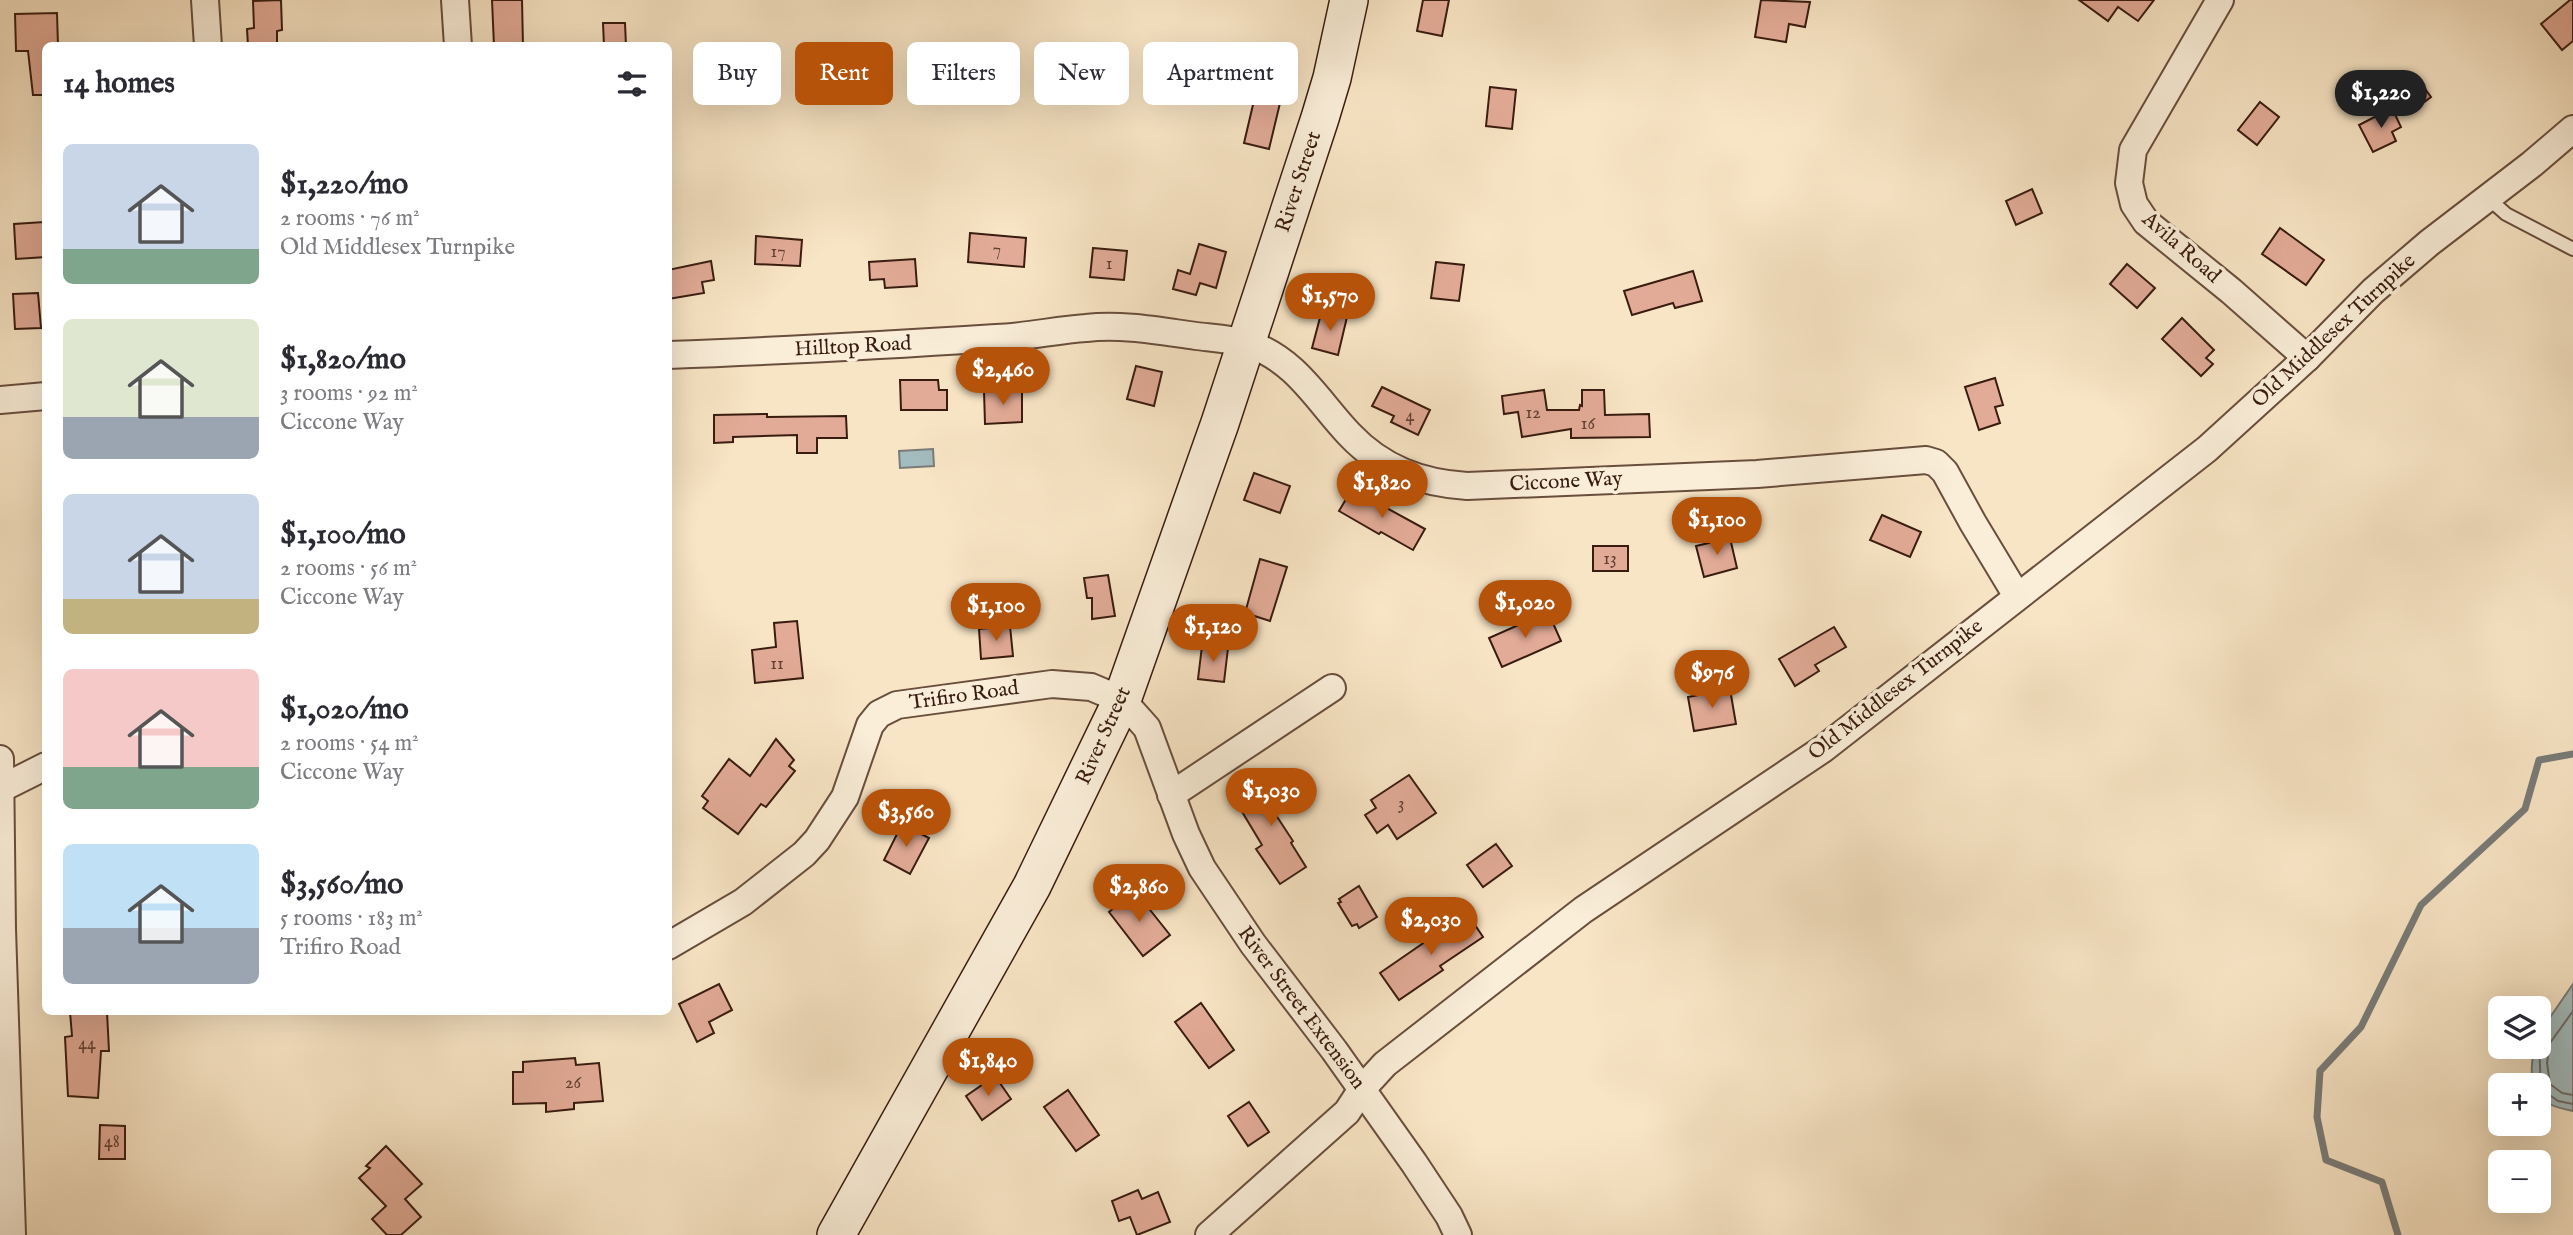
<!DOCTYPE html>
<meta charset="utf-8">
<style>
:root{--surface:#fff;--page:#f2f2f3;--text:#2b2b33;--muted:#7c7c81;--accent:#b45309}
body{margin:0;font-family:"IM FELL English",serif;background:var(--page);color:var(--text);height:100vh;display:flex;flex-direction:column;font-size:26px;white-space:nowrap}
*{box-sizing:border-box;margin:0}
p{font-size:23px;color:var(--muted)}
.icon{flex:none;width:38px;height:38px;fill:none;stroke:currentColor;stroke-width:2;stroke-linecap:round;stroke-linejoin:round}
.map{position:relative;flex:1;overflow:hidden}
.side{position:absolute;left:42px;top:42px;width:630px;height:973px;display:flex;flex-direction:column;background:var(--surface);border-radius:10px;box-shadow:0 7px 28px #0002}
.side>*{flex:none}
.banner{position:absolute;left:693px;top:42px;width:665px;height:63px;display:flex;gap:14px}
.tools{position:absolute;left:2488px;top:996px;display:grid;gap:14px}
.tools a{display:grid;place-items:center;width:63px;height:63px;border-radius:10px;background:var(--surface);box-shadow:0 7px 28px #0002;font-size:35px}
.price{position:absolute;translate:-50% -60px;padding:0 16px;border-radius:24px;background:var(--accent);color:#fff;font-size:23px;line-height:46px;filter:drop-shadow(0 2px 4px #0008)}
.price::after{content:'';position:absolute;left:50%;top:42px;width:21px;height:16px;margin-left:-10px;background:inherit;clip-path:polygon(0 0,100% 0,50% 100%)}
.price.current{background:#222;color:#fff}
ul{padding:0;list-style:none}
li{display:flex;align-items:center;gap:21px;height:175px;padding:0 21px}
li span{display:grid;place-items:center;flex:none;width:196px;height:140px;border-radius:10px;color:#555}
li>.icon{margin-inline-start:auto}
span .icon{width:84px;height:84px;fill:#fffc;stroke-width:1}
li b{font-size:30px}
h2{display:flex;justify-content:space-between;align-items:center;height:84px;padding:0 21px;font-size:30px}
.pill{padding:0 24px;border-radius:10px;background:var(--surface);box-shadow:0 7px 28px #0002;font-size:24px;line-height:63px}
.pill.current{background:var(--accent);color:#fff}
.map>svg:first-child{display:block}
.water{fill:#a3bcbf;stroke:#797c79;stroke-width:2}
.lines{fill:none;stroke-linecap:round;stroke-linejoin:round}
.shore{stroke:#6e6c68;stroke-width:2}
.stream{stroke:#797c79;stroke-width:7}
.building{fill:#e2ab97;stroke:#391c10;stroke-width:2}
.service-casing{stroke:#694e3d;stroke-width:16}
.minor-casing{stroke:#694e3d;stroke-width:30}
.secondary-casing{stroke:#391c10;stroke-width:40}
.service{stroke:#faeed9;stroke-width:12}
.minor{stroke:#faeed9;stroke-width:26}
.secondary{stroke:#faeed9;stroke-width:37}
.labels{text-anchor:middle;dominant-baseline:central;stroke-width:7;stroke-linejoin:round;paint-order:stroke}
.number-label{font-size:18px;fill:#634032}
.street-label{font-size:21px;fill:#391c10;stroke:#faeed9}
</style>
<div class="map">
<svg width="2573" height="1235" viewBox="0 0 2573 1235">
<rect width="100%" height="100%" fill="#f8e5c5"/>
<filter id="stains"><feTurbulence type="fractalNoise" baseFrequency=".00286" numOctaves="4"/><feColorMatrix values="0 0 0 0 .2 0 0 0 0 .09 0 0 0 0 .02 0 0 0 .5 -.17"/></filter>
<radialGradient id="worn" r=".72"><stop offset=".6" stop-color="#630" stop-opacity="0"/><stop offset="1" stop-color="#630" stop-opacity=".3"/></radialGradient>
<!-- water -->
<g class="water">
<polygon points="933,449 934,466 900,468 899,451"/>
<path d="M 2573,984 L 2573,1111 C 2557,1108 2539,1104 2539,1085 L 2535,1085 C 2529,1074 2532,1059 2535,1047 L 2539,1046 L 2542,1029 Z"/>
</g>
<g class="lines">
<!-- shore -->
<g class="shore">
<polyline points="2573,1011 2550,1043 2547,1063 2550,1084 2562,1093 2573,1095"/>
<polyline points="2539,1043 2541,1089 2558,1101 2573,1104"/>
</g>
<!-- stream -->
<polyline class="stream" points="2398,1235 2382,1182 2326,1160 2317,1117 2320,1071 2361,1027 2421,905 2525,809 2539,760 2573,754"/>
</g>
<!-- building -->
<g class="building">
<polygon points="281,0 282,30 277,31 277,46 248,46 247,29 254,28 253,1"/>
<polygon points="492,0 522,0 523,46 494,46"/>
<polygon points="1423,0 1449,0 1442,36 1417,31"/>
<polygon points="1761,0 1810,2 1805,27 1789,24 1786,42 1755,37"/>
<polygon points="2079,0 2154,0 2138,21 2118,7 2108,21"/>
<polygon points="2570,0 2573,0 2573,41 2562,50 2541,24"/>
<polygon points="57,13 58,46 46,46 46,95 33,95 28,51 16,51 15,14"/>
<polygon points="603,23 625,23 626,46 604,46"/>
<polygon points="2415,75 2431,97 2412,111 2396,89"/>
<polygon points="1490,87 1516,90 1512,129 1486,126"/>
<polygon points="1256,92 1281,99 1269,149 1244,143"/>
<polygon points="2260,102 2279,117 2257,145 2238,130"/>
<polygon points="2392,108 2401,127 2392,132 2396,141 2373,152 2359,125"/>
<polygon points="2032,189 2042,213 2016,225 2006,201"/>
<polygon points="44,222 46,257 16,259 14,224"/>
<polygon points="2280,228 2324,260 2306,285 2262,254"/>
<polygon points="970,233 1026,238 1024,267 968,262"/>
<polygon points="756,236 802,240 800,266 755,264"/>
<polygon points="1199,244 1226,252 1216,288 1200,283 1196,295 1173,289 1178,270 1190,274"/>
<polygon points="1093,248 1127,251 1124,280 1090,277"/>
<polygon points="915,259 917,286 885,288 884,279 870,280 869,262"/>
<polygon points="711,261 714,280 702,282 704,293 668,299 668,270"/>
<polygon points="1436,262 1464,265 1459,301 1431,298"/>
<polygon points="2127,264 2155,288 2137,308 2110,284"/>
<polygon points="1693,271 1702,301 1675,308 1673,303 1632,315 1624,291"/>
<polygon points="38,293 41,328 15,329 13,294"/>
<polygon points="1322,310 1347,317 1338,355 1312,348"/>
<polygon points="2182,318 2214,350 2206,358 2213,364 2201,376 2162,339"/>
<polygon points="1136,366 1162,372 1154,406 1127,399"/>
<polygon points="1995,378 2003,405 1995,407 2000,423 1979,430 1965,387"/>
<polygon points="900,380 938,380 939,390 947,390 947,410 901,410"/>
<polygon points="1382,387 1430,410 1418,435 1391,422 1394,416 1372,406"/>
<polygon points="1022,390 1022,422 985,424 984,391"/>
<polygon points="1544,390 1547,410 1579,410 1580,405 1582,406 1582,390 1604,390 1605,415 1649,414 1650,437 1571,438 1571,429 1522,437 1518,412 1504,414 1502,396"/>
<polygon points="767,414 767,417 846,416 847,438 817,438 817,453 797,453 797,435 733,437 733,442 714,443 714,415"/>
<polygon points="1254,473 1290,486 1280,513 1244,500"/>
<polygon points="1352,489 1425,529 1413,550 1381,532 1379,534 1339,511"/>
<polygon points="1882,515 1921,532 1910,557 1870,540"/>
<polygon points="1730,538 1737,568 1704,577 1696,546"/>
<rect x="1593" y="546" width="35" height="25"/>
<polygon points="1260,559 1287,567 1270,621 1245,613"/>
<polygon points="1108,575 1115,616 1092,619 1092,598 1087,598 1084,578"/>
<polygon points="1548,612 1561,641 1502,667 1489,638"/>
<polygon points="797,621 803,678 755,683 752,650 776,647 774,623"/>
<polygon points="1010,626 1013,656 981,659 979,629"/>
<polygon points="1834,627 1846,647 1815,665 1819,671 1795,686 1779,659"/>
<polygon points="1202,646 1228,648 1224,682 1198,679"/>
<polygon points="1730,689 1736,724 1694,731 1688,697"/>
<polygon points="776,739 794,760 789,766 795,771 766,807 761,804 738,834 703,808 708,801 702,796 729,759 750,776"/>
<polygon points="1278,775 1291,797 1272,809 1293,841 1291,843 1306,867 1280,884 1256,849 1262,845 1235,800"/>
<polygon points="1409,775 1436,813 1397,839 1388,825 1377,833 1365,815 1376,808 1371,800"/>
<polygon points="902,824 929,838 910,874 884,860"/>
<polygon points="1496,844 1512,866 1483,887 1467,865"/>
<polygon points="1359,886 1377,917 1359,928 1357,924 1352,926 1338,903 1341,902 1339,899"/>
<polygon points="1135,891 1170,935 1143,956 1109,912"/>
<polygon points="1467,913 1483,937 1440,966 1443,970 1399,1000 1380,973"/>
<polygon points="719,984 732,1010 709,1022 714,1033 697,1042 679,1004"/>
<polygon points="1201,1003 1234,1050 1209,1068 1175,1022"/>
<polygon points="70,1012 107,1012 109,1051 101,1051 98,1098 68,1096 65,1037 72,1036"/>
<polygon points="575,1058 576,1065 599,1063 603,1101 574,1103 574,1109 546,1112 546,1103 513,1104 513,1072 523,1072 523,1062"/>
<polygon points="995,1076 1011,1099 982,1120 966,1096"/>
<polygon points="1068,1090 1099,1135 1076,1151 1044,1107"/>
<polygon points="1249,1102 1269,1132 1248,1146 1228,1116"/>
<polygon points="100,1125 125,1126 125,1159 99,1159"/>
<polygon points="386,1146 422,1184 405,1199 421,1217 401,1235 387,1235 372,1219 386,1206 359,1178 370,1168 366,1166"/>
<polygon points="1138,1190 1142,1199 1158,1192 1170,1222 1137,1235 1130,1217 1119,1221 1112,1201"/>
</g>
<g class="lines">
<defs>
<polyline id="service" points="2487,197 2506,214 2573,249"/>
<g id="minor">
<polyline points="205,0 208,46"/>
<polyline points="455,0 458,46"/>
<polyline points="2220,0 2133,150 2129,183 2134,204 2146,222 2231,291 2307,358"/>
<path d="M 668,355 C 778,351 887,345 996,338 C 1027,337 1056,330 1086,328 C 1123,324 1159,331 1196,336 C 1213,338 1232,339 1249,344 C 1296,360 1317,400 1349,434 C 1382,469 1421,483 1467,486 L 1757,474 L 1926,460 L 1936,463 L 1945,472 L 1973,523 L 2017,596"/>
<polyline points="0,400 46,396"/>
<polyline points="0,759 2,929 12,1235"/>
<polyline points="2,788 46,766"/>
<polyline points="1171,795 1332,688"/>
<polyline points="668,946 743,902 804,854 817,840 845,797 870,725 879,714 897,705 1052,684 1091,687 1122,700 1147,728 1186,834 1202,868 1253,944 1334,1050 1414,1163 1449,1216 1458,1235"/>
<polyline points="1209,1235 1347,1112 1362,1089 1385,1064 1583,910 1823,749 2207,449 2307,358 2373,291 2429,243 2532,164 2573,129"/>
</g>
<polyline id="secondary" points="836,1235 1032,886 1122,700 1220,423 1320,118 1332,78 1349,0"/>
</defs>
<!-- service casing -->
<use href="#service" class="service-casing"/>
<!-- minor casing -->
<use href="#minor" class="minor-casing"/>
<!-- secondary casing -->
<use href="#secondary" class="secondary-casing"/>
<!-- service -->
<use href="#service" class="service"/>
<!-- minor -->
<use href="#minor" class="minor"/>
<!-- secondary -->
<use href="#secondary" class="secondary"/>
</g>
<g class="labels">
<!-- number labels -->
<g class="number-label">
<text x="997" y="250">7</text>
<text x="778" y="252">17</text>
<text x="1109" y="264">1</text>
<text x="1533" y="413">12</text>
<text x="1410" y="416">4</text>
<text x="1588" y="424">16</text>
<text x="1610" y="559">13</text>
<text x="777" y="664">11</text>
<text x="1401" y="804">3</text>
<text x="87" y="1044">44</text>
<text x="573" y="1083">26</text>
<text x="112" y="1142">48</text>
</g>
<!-- street labels -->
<g class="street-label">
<text transform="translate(1299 182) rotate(-72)">River Street</text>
<text transform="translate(2181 248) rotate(41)">Avila Road</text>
<text transform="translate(2334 331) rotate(-43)">Old Middlesex Turnpike</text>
<text transform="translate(853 347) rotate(-3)">Hilltop Road</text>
<text transform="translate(1566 482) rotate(-3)">Ciccone Way</text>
<text transform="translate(1896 690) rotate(-38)">Old Middlesex Turnpike</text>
<text transform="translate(964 696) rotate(-8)">Trifiro Road</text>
<text transform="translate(1104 736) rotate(-66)">River Street</text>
<text transform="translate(1301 1008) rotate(53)">River Street Extension</text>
</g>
</g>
<rect width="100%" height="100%" filter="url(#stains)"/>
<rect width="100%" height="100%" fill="url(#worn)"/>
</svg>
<div class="tools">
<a><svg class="icon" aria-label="layers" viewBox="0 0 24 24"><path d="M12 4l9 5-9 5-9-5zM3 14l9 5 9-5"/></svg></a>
<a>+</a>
<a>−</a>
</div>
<b class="price current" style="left:2381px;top:130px">$1,220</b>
<b class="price" style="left:1330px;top:333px">$1,570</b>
<b class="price" style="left:1003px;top:407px">$2,460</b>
<b class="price" style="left:1382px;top:520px">$1,820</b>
<b class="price" style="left:1717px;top:557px">$1,100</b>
<b class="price" style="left:1525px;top:640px">$1,020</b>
<b class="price" style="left:996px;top:643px">$1,100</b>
<b class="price" style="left:1213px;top:664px">$1,120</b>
<b class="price" style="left:1712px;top:710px">$976</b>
<b class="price" style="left:1271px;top:828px">$1,030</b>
<b class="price" style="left:906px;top:849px">$3,560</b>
<b class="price" style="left:1139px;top:924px">$2,860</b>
<b class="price" style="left:1431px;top:957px">$2,030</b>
<b class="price" style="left:988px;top:1098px">$1,840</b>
<div class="banner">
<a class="pill">Buy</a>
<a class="pill current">Rent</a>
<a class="pill">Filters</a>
<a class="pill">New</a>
<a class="pill">Apartment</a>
</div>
<section class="side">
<h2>14 homes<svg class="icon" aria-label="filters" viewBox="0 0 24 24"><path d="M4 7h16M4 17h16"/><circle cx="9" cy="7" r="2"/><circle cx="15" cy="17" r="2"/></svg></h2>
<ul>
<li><span style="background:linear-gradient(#c9d6e8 75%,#7fa58c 0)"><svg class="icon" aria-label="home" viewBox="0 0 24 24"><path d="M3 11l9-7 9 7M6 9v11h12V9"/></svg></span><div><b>$1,220/mo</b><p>2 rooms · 76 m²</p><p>Old Middlesex Turnpike</p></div></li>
<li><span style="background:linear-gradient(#dfe7d0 70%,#9aa5b1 0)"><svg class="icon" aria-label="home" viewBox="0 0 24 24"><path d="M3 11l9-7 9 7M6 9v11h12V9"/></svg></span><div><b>$1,820/mo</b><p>3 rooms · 92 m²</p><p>Ciccone Way</p></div></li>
<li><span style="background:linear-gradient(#c9d6e8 75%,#c2b280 0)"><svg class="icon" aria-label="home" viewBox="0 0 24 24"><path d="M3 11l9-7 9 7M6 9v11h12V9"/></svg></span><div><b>$1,100/mo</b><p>2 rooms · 56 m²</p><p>Ciccone Way</p></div></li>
<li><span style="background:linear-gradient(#f6c9c9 70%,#7fa58c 0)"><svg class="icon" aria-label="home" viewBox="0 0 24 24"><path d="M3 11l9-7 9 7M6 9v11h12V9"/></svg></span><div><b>$1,020/mo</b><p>2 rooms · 54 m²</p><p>Ciccone Way</p></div></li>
<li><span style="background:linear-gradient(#bfe0f5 60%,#9aa5b1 0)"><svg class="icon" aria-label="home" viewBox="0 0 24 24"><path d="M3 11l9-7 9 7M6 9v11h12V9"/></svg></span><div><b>$3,560/mo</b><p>5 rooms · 183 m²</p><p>Trifiro Road</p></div></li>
</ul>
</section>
</div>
